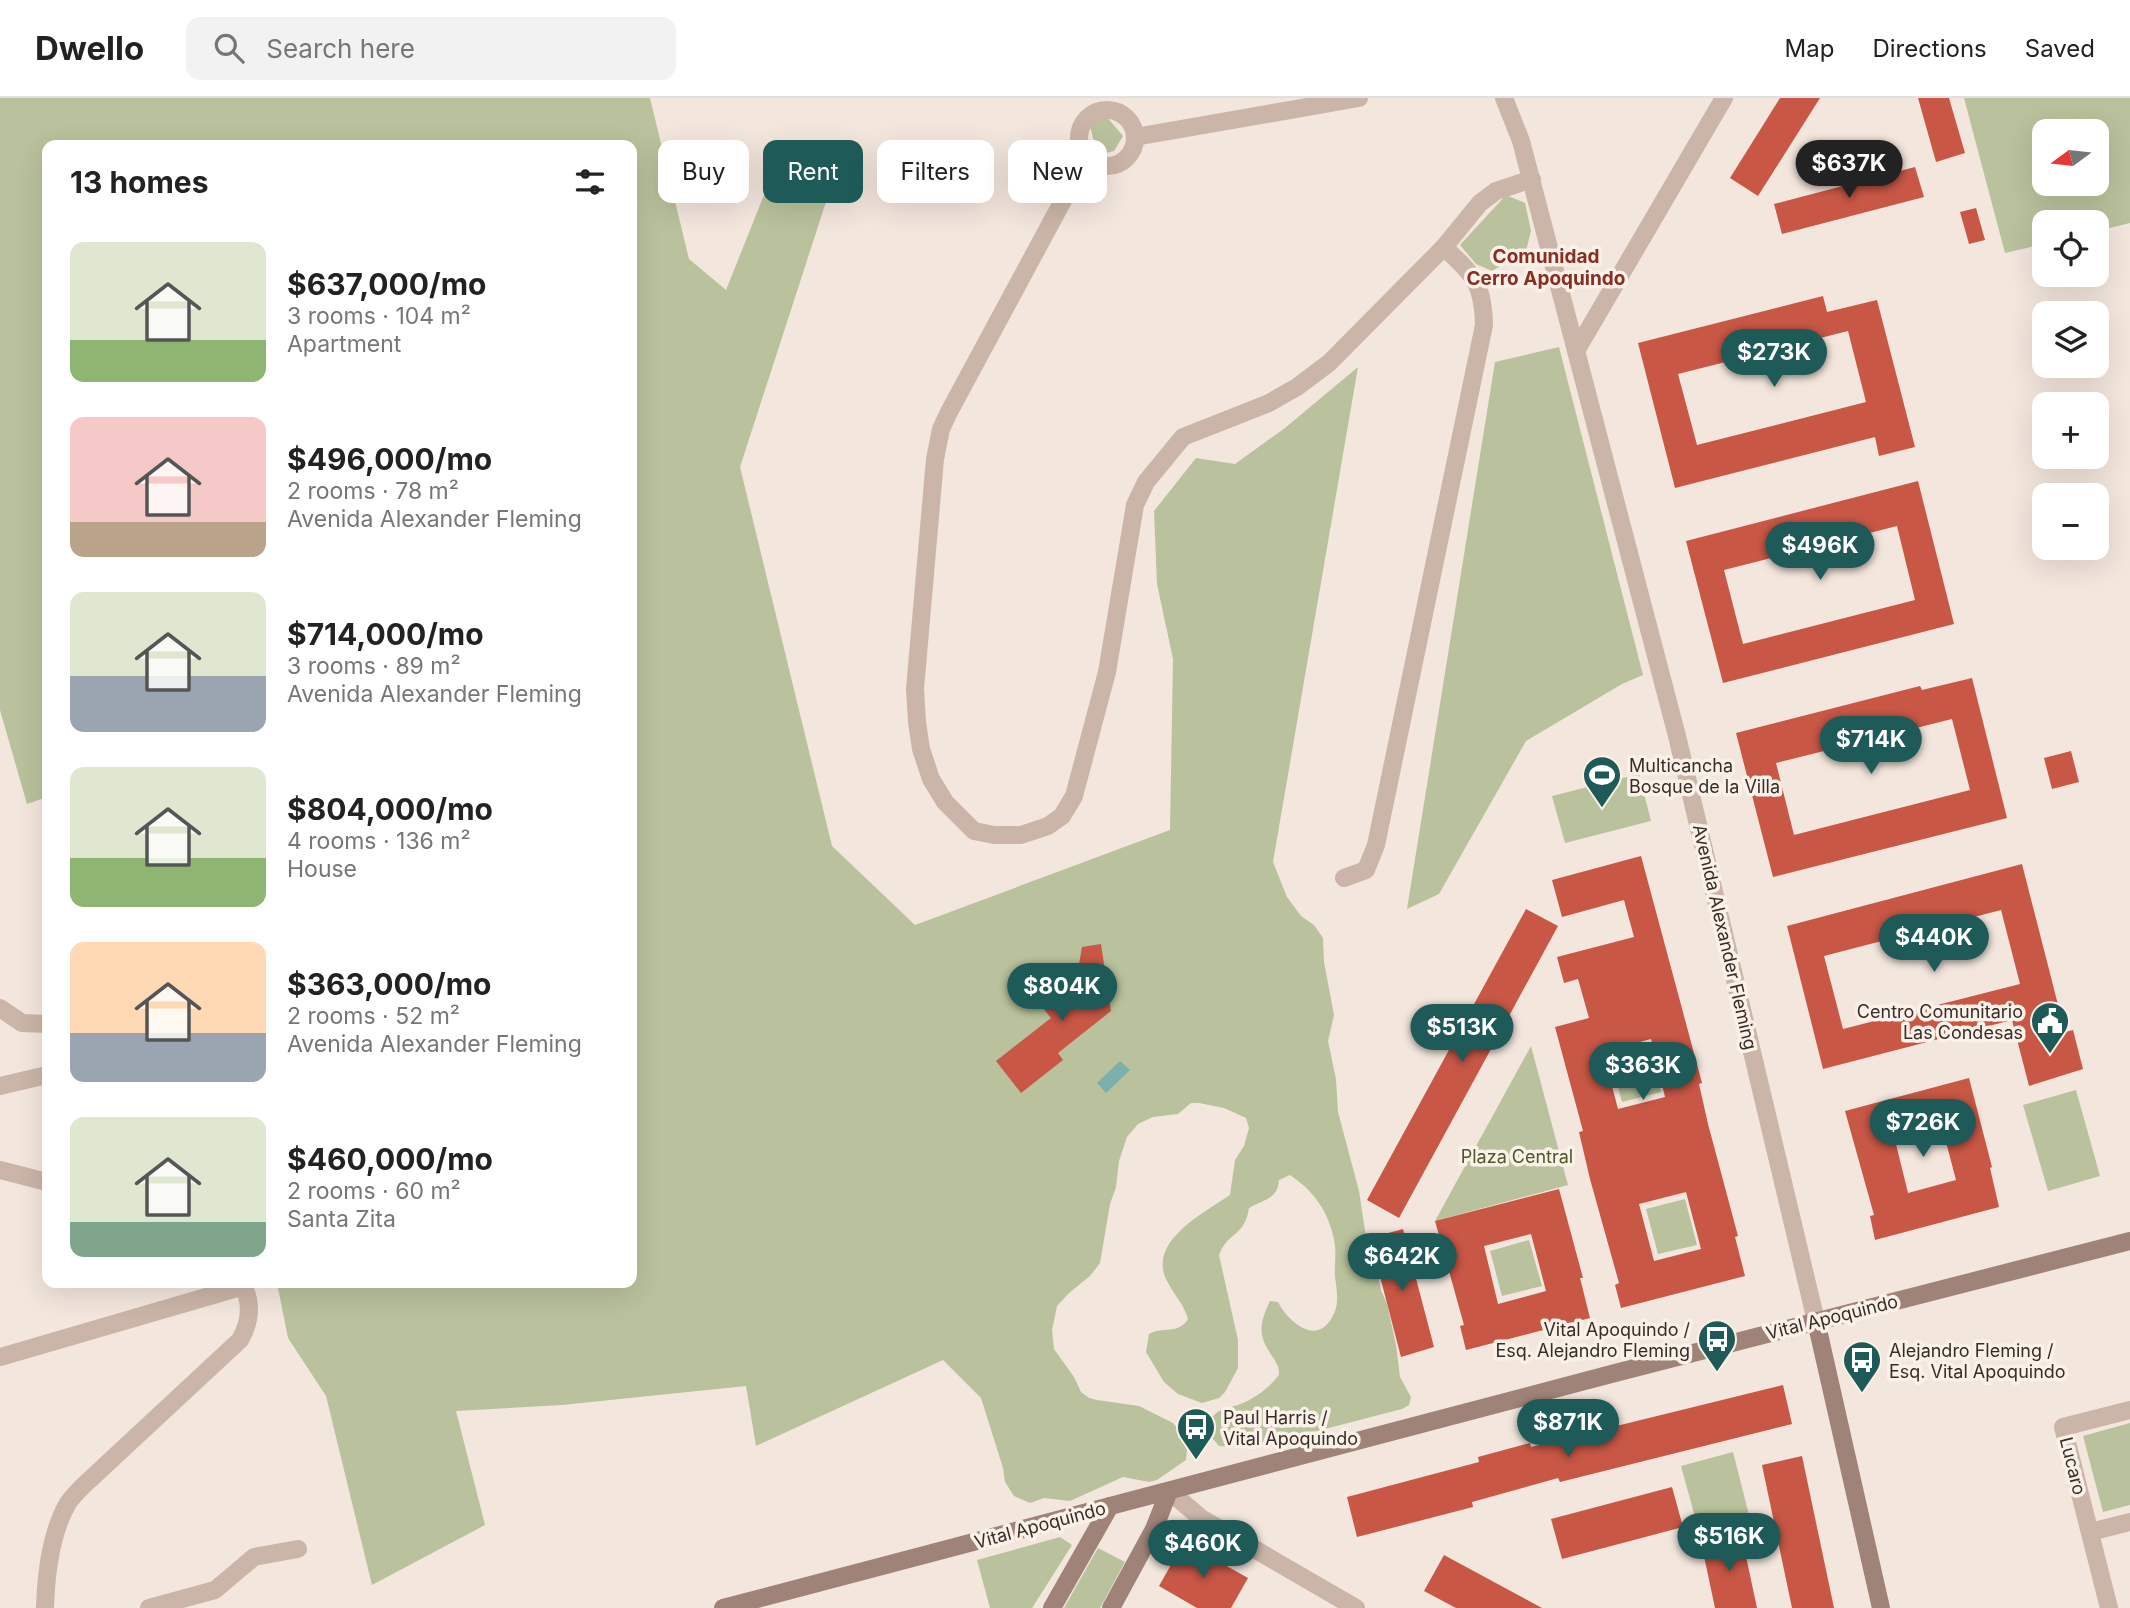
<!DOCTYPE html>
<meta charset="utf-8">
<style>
:root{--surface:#fff;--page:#f2f2f2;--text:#222;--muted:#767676;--line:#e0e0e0;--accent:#1d5a58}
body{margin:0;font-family:Inter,sans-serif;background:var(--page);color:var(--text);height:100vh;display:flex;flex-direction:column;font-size:26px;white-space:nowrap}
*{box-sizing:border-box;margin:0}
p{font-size:23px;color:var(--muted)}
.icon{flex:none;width:38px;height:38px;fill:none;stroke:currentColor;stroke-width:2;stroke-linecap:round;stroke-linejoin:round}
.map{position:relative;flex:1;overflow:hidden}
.panel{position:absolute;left:42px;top:42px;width:595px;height:1148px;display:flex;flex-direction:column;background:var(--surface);border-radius:14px;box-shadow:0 7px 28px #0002}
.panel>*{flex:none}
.banner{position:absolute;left:658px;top:42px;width:665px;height:63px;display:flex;gap:14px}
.needle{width:46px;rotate:255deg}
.tools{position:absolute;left:2032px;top:21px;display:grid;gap:14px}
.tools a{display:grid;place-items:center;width:77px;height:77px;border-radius:14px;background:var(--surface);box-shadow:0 7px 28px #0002;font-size:35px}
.price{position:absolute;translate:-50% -60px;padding:0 16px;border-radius:24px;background:var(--accent);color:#fff;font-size:23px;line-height:46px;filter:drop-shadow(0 2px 4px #0008)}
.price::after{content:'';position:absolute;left:50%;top:42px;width:21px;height:16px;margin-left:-10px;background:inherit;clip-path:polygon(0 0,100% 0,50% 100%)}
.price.selected{background:#222;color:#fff}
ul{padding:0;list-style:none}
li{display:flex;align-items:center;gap:21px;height:175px;padding:0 28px}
li span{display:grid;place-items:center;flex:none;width:196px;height:140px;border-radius:14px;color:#555}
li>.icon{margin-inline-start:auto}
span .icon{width:84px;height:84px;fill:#fffc;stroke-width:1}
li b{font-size:30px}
h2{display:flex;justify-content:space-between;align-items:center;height:84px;padding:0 28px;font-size:30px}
.pill{padding:0 24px;border-radius:14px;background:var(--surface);box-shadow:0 7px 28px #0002;font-size:24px;line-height:63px}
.pill.selected{background:var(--accent);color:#fff}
header{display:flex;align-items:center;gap:42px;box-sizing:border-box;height:98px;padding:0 35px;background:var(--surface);border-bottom:2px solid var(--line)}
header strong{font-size:33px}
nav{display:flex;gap:38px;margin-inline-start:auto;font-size:24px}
.search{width:490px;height:63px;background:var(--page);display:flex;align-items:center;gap:18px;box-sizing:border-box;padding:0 24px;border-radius:14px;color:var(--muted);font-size:26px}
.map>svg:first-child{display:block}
.green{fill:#b9c29c;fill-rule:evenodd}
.water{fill:#7bb0ad}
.building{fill:#c85746;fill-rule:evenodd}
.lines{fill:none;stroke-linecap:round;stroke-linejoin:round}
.street{stroke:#cbb5a8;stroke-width:18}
.secondary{stroke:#9f8379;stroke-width:18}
.labels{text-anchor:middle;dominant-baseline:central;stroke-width:7;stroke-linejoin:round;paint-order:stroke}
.poi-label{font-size:18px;fill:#382c29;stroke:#faf1e9;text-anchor:start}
.street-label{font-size:18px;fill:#382c29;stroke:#faf1e9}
.park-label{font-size:18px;fill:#4c572c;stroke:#faf1e9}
.neighbourhood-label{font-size:19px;font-weight:bold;fill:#892e20;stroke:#faf1e9}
</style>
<header>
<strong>Dwello</strong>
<div class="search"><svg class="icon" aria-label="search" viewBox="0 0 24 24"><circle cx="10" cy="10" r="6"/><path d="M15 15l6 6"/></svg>Search here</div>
<nav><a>Map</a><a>Directions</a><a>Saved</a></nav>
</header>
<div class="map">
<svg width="2130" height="1510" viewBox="0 0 2130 1510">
<rect width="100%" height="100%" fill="#f3e6dd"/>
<!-- green -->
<g class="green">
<path d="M 0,0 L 650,0 L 689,161 L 726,192 L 772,77 L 837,70 L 740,369 L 832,748 L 915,827 L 1170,732 L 1173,561 L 1157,486 L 1154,413 L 1196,360 L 1235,366 L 1285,330 L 1358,269 L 1273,764 L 1287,799 L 1301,818 L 1314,827 L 1323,840 L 1324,864 L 1334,917 L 1328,943 L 1336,981 L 1338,1014 L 1359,1093 L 1366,1139 L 1373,1153 L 1381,1192 L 1387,1206 L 1396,1247 L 1400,1279 L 1411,1299 L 1409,1307 L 1402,1311 L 1294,1339 L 1277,1346 L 1247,1350 L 1219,1348 L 1208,1335 L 1207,1327 C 1217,1310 1222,1312 1238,1307 C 1254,1301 1269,1290 1279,1277 C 1279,1269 1278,1268 1274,1261 C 1258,1238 1258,1229 1270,1203 L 1278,1204 C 1287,1222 1315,1248 1331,1221 C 1340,1208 1337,1194 1335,1179 C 1334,1167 1337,1154 1334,1142 C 1329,1114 1313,1092 1290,1077 L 1279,1082 C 1278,1101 1263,1102 1249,1110 C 1244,1140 1229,1132 1219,1157 L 1238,1242 L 1238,1270 L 1225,1294 L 1219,1300 L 1202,1305 L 1178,1296 L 1164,1284 L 1146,1254 L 1149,1236 C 1163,1228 1178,1237 1188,1221 C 1184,1206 1174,1197 1167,1183 C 1146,1143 1206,1114 1230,1097 L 1235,1062 L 1244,1048 L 1249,1030 L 1246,1020 L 1224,1010 L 1199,1005 L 1191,1005 L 1178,1016 L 1153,1019 L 1138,1026 L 1127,1039 L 1119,1063 L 1116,1089 L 1110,1106 L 1100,1165 L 1090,1178 L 1069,1195 L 1057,1208 L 1052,1232 L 1054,1251 L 1074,1279 L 1081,1294 L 1089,1300 L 1097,1302 L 1139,1308 L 1173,1325 L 1183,1337 L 1187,1352 L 1186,1362 L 1157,1382 L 1149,1384 L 1123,1379 L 1070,1403 L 1044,1400 L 1030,1405 L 1014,1398 L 1005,1384 L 1003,1370 L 981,1300 L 943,1262 L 756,1348 L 746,1288 L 562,1307 L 456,1313 L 485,1427 L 372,1487 L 326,1298 L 288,1240 L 277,1185 L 632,1185 L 632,47 L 47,47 L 47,699 L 27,706 L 0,612 Z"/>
<path d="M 1964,0 L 2130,0 L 2130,125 L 2097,133 L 2096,124 L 2044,124 L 2044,146 L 2005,155 ZM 2044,33 L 2096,33 L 2096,86 L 2044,86 Z"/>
<polygon points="1107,19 1123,38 1114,53 1097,57 1089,23"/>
<polygon points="1506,97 1525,105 1531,133 1526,153 1492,173 1476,166 1460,147"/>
<polygon points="1559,249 1643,577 1622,586 1526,643 1439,796 1407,811 1495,264"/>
<polygon points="1639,676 1651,723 1565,745 1552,698"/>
<polygon points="1531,948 1568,1087 1435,1123"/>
<polygon points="1649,948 1661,994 1622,1004 1610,959"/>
<polygon points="2076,992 2100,1078 2048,1093 2023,1007"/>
<polygon points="1685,1101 1697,1147 1658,1156 1646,1111"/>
<polygon points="1529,1142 1542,1188 1502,1198 1490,1153"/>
<polygon points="2130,1325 2130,1407 2103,1414 2083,1338"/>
<polygon points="1733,1354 1749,1417 1698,1430 1681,1368"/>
<polygon points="1060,1439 1072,1447 1032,1510 990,1510 977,1462"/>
<polygon points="1098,1450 1125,1464 1100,1510 1064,1510"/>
</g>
<!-- water -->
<polygon class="water" points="1120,963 1130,972 1106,995 1097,985"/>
<!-- building -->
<g class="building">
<polygon points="1780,0 1820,0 1758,98 1730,80"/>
<polygon points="1918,0 1949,0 1965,55 1936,64"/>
<polygon points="1915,69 1924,99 1782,136 1774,106"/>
<polygon points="1976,110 1985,142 1969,146 1960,114"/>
<path d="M 1823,198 L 1827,214 L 1877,202 L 1915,349 L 1879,358 L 1875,339 L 1675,390 L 1638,245 ZM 1848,233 L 1866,304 L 1697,347 L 1678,276 Z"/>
<path d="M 1918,383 L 1954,526 L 1723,585 L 1686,443 ZM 1897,428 L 1915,502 L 1743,546 L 1724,472 Z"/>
<path d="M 1972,580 L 2007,720 L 1773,779 L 1736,635 L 1920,588 L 1922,592 ZM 1952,621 L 1970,692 L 1794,737 L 1776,665 Z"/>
<polygon points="2071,653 2079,684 2052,691 2044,660"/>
<path d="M 1641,758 L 1702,985 L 1699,986 L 1708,1026 L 1738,1138 L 1735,1139 L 1745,1178 L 1621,1210 L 1615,1187 L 1619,1185 L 1590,1081 L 1579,1034 L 1583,1033 L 1555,929 L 1589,920 L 1578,881 L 1564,885 L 1557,859 L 1634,839 L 1624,802 L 1562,819 L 1552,782 ZM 1651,941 L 1665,999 L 1618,1011 L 1603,954 ZM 1686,1094 L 1701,1151 L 1654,1163 L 1639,1106 Z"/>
<path d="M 2022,766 L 2065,934 L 2073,932 L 2083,971 L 2029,988 L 2012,922 L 1823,971 L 1787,828 ZM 2001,812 L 2020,886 L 1843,931 L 1824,858 Z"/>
<polygon points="1526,811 1558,828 1399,1120 1367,1102"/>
<polygon points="1101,846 1111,913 1058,955 1063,962 1021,995 996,963 1051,920 1043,910 1076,883 1082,849"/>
<path d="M 1969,980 L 1992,1069 L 1990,1070 L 1999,1109 L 1875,1142 L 1870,1118 L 1874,1117 L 1845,1013 ZM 1941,1025 L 1956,1082 L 1908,1095 L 1894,1038 Z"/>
<path d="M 1559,1091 L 1583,1180 L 1580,1180 L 1590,1220 L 1466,1252 L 1460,1228 L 1464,1227 L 1435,1123 ZM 1531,1136 L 1546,1193 L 1498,1206 L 1484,1148 Z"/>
<polygon points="1403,1131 1434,1249 1401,1259 1370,1140"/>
<polygon points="1783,1287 1792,1326 1560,1384 1558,1380 1472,1404 1473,1409 1357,1439 1347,1399 1479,1364 1478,1359 1530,1345 1531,1349"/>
<polygon points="1802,1358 1834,1510 1792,1510 1762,1367"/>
<polygon points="1672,1389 1683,1429 1562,1461 1551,1421"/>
<polygon points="1741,1435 1757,1510 1715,1510 1701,1444"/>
<polygon points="1184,1444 1248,1480 1231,1510 1197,1510 1159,1488"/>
<polygon points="1444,1457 1505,1490 1542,1510 1456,1510 1424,1493"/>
</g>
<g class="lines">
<!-- street -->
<g class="street">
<polyline points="1504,0 1521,43 1677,638 1816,1223"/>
<circle cx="1107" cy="40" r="28"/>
<polyline points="1135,39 1359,0"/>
<polyline points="1089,62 1073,84 949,314 941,331 935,361 915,591 917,624 921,651 931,681 945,704 974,733 994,737 1021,737 1048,728 1062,718 1074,698 1107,574 1135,407 1146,384 1183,339 1269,305 1297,289 1329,265 1444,149 1480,105 1496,93 1532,81"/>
<polyline points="1576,253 1724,0"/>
<path d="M 1344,780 L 1366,772 L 1376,747 L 1484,227 C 1483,184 1473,177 1444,149"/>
<polyline points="0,910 22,925 47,926"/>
<polyline points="0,988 47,977"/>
<polyline points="0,1072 47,1084"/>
<polyline points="0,1259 244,1188"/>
<polyline points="1169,1393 1201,1420 1356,1510"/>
<polyline points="2090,1434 2130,1424"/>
<path d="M 45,1510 C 46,1477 51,1434 68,1405 C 72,1399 78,1393 83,1388 L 240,1242 C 251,1223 252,1204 242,1185"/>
<polyline points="149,1510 215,1492 254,1459 298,1451"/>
<polyline points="2109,1510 2063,1329 2130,1312"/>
</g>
<!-- secondary -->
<g class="secondary">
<polyline points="1816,1223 1881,1510"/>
<polyline points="723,1510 1619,1274 2130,1143"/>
<polyline points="1052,1510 1110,1408"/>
<polyline points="1111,1510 1154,1431 1169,1393"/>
</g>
</g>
<!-- icons -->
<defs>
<symbol id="stadium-pin" viewBox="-11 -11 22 30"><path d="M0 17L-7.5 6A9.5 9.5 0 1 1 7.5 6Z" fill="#1d5a58" stroke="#faf1e9"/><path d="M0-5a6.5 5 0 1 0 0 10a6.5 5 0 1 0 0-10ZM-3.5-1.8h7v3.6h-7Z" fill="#fff"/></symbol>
<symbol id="civic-pin" viewBox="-11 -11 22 30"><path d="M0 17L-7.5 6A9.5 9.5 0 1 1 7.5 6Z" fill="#1d5a58" stroke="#faf1e9"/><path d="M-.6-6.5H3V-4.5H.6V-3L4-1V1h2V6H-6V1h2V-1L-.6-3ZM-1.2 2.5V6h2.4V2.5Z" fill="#fff"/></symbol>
<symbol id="bus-pin" viewBox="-11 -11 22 30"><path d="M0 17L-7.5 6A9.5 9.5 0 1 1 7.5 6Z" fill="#1d5a58" stroke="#faf1e9"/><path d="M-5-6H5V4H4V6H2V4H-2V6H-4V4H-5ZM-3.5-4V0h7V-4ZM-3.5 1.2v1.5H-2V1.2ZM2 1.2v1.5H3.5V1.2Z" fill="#fff"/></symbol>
</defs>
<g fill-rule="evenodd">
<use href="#stadium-pin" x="1580" y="655" width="44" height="60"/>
<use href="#civic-pin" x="2028" y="901" width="44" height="60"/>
<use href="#bus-pin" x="1695" y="1219" width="44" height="60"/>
<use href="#bus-pin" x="1840" y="1240" width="44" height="60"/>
<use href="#bus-pin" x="1174" y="1307" width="44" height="60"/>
</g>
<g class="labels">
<!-- poi labels -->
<g class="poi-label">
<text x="1629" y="667">Multicancha<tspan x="1629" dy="21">Bosque de la Villa</tspan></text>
<text x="2023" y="913" text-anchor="end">Centro Comunitario<tspan x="2023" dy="21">Las Condesas</tspan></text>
<text x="1690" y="1231" text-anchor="end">Vital Apoquindo /<tspan x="1690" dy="21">Esq. Alejandro Fleming</tspan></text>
<text x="1889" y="1252">Alejandro Fleming /<tspan x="1889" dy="21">Esq. Vital Apoquindo</tspan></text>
<text x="1223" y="1319">Paul Harris /<tspan x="1223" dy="21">Vital Apoquindo</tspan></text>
</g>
<!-- street labels -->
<g class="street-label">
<text transform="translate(1725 839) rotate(77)">Avenida Alexander Fleming</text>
<text transform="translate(1832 1219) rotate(-14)">Vital Apoquindo</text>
<text transform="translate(2073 1368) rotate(76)">Lucaro</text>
<text transform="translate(1040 1427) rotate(-15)">Vital Apoquindo</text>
</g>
<!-- park labels -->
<g class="park-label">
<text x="1517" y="1058">Plaza Central</text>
</g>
<!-- neighbourhood labels -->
<g class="neighbourhood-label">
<text x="1546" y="158">Comunidad<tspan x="1546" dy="22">Cerro Apoquindo</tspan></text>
</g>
</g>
</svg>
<div class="tools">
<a><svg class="needle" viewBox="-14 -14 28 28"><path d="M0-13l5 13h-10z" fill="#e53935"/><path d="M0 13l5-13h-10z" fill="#767676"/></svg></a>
<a><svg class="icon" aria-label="locate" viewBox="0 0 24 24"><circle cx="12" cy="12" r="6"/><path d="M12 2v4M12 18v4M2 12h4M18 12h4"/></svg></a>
<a><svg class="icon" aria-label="layers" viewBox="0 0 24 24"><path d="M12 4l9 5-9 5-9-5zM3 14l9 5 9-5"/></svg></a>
<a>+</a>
<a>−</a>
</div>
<b class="price selected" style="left:1849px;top:102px">$637K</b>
<b class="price" style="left:1774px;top:291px">$273K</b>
<b class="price" style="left:1820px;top:484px">$496K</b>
<b class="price" style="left:1871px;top:678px">$714K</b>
<b class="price" style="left:1934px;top:876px">$440K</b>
<b class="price" style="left:1062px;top:925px">$804K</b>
<b class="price" style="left:1462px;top:966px">$513K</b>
<b class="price" style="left:1643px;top:1004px">$363K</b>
<b class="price" style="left:1923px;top:1061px">$726K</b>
<b class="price" style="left:1402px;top:1195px">$642K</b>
<b class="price" style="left:1568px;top:1361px">$871K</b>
<b class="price" style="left:1729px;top:1475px">$516K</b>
<b class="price" style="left:1203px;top:1482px">$460K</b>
<div class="banner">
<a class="pill">Buy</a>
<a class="pill selected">Rent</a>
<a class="pill">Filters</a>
<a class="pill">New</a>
</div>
<section class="panel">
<h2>13 homes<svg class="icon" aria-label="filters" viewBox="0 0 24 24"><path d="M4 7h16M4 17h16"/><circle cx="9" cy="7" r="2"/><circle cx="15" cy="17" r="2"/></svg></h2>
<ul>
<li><span style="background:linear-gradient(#dfe7d0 70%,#8fb573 0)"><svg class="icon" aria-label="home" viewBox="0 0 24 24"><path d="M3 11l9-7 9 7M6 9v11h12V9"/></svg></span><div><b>$637,000/mo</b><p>3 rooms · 104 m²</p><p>Apartment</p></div></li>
<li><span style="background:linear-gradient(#f6c9c9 75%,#b9a48a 0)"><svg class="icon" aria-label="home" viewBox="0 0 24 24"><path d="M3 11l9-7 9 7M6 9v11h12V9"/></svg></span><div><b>$496,000/mo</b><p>2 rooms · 78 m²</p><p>Avenida Alexander Fleming</p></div></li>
<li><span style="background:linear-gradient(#dfe7d0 60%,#9aa5b1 0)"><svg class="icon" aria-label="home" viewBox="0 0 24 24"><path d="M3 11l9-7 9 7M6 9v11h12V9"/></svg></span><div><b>$714,000/mo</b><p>3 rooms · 89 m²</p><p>Avenida Alexander Fleming</p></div></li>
<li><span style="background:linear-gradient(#dfe7d0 65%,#8fb573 0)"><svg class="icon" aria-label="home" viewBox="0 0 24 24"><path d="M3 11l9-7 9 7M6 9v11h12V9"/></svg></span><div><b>$804,000/mo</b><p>4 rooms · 136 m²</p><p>House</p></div></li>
<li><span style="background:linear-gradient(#ffd9b3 65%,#9aa5b1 0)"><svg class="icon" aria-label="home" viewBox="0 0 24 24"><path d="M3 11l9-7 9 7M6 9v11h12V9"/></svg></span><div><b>$363,000/mo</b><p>2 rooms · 52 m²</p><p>Avenida Alexander Fleming</p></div></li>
<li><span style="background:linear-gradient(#dfe7d0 75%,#7fa58c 0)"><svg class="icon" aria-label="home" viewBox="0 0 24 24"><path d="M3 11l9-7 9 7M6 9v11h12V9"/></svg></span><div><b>$460,000/mo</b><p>2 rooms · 60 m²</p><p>Santa Zita</p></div></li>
</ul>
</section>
</div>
